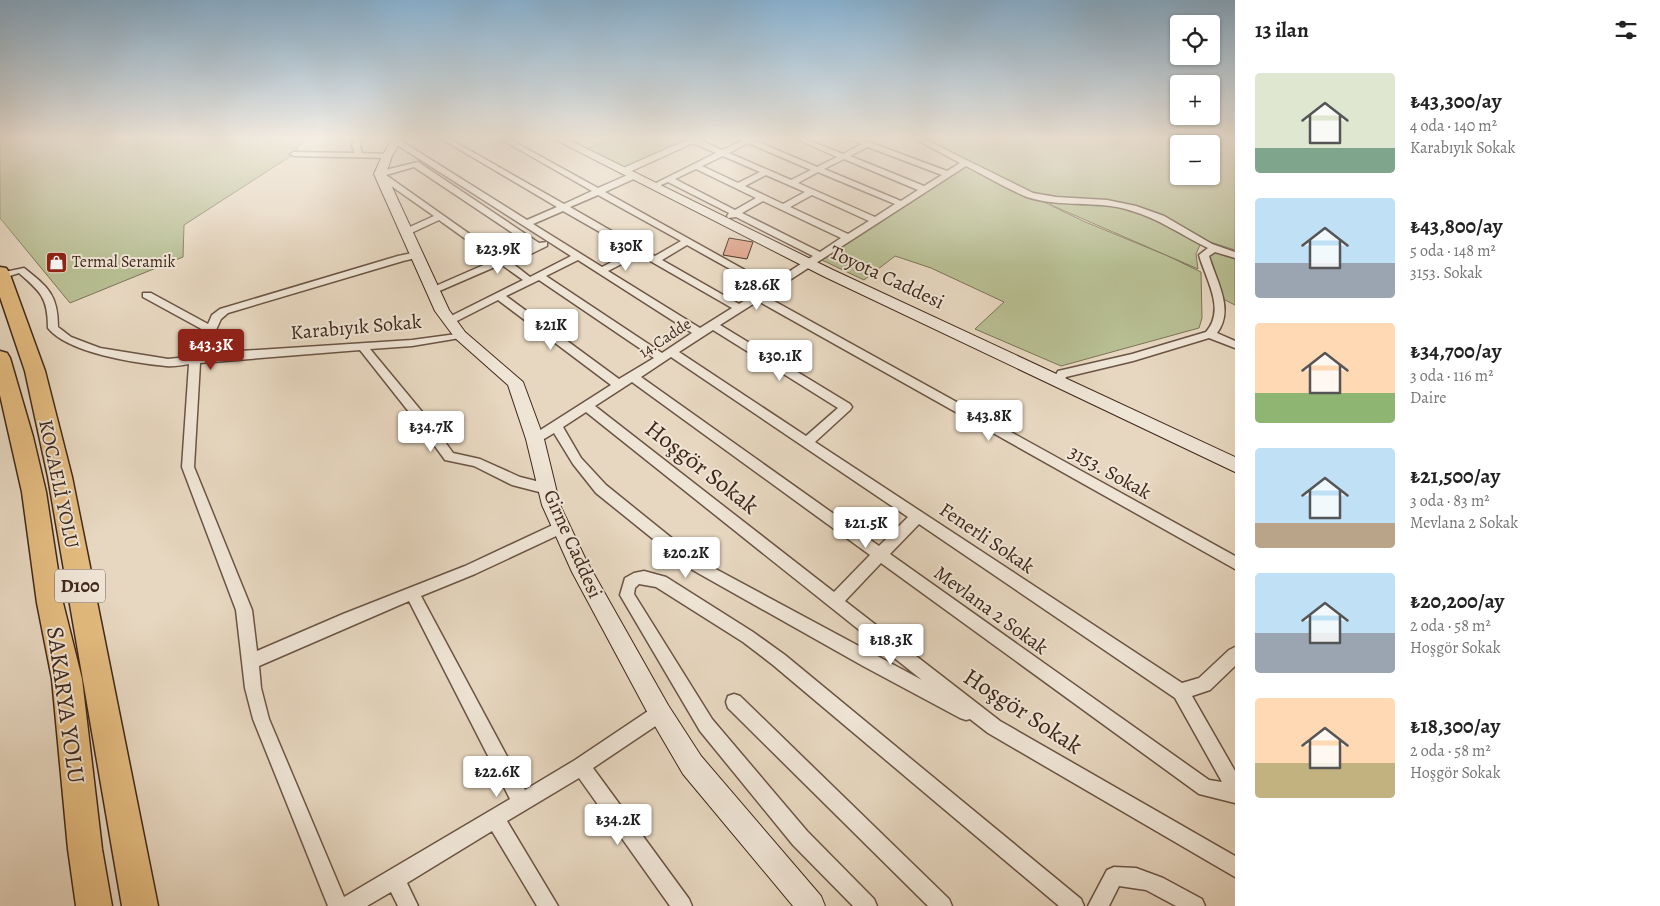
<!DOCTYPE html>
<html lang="tr">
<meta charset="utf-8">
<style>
:root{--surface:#fff;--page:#f6f6f6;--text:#222;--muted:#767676;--accent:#8f2418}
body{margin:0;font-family:Alegreya,serif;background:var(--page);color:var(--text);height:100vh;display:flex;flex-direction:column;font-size:19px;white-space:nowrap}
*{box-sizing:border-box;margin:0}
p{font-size:16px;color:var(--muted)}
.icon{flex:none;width:28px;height:28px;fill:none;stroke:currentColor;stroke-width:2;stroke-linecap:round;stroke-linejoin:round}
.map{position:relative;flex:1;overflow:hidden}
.drawer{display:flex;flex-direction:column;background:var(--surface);width:425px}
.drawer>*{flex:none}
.tools{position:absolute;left:1170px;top:15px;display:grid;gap:10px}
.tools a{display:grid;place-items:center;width:50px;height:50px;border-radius:5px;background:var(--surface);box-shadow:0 1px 4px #0004;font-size:25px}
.price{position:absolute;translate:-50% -42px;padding:0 11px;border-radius:5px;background:#fff;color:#222;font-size:16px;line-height:32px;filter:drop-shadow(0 1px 2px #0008)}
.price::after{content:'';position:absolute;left:50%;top:30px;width:15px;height:11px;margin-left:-8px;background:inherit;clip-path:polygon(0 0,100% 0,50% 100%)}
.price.on{background:var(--accent);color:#fff}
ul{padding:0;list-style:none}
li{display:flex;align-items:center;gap:15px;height:125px;padding:0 20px}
li span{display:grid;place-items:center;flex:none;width:140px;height:100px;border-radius:5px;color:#555}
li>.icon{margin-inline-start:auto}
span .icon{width:60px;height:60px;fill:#fffc;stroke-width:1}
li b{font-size:21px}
h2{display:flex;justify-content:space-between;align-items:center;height:60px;padding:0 20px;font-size:21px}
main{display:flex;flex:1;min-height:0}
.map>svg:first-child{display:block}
.green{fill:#b7be92;stroke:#7c7356;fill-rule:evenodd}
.building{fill:#e1a68e;stroke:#40281a}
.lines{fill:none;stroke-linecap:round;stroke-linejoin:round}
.street-casing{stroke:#6a5444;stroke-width:3}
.secondary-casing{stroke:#40281a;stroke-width:2}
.highway-casing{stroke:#40281a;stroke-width:3}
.street{fill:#efe5d6;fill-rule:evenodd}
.secondary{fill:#efe5d6;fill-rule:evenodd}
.highway{fill:#e4bc80;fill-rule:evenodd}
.labels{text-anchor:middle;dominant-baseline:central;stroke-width:4;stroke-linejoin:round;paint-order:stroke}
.far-poi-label{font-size:16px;fill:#40281a;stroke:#efe5d6;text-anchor:start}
.far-street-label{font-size:16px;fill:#40281a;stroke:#efe5d6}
.shield{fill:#efe5d6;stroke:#746152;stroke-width:1}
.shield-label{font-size:19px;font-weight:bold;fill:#40281a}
.street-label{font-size:20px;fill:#40281a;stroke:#efe5d6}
.near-street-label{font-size:24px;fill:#40281a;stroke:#efe5d6}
</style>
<main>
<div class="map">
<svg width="1235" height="906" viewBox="0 0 1235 906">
<rect width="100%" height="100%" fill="#e7d7c0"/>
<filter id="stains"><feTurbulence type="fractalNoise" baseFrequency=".004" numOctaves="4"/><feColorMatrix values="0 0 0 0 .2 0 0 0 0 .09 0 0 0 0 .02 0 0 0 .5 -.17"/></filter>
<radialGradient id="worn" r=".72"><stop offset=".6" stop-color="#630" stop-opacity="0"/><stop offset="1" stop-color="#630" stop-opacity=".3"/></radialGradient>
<!-- green -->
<g class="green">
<polygon points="0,138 304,138 294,154 184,225 183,257 70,303 0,218"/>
<polygon points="614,138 683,138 686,139 623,168 586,149"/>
<path d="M 923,138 L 1235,138 L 1235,250 L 1210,242 L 1138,209 L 1043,198 L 1022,189 ZM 1179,144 L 1211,144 L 1211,176 L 1179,176 Z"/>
<polygon points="963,167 972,167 1083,221 1168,256 1201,272 1202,318 1199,328 1061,366 975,329 1004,302 931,268 895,256 864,280 822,260"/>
<polygon points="1048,201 1104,204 1129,210 1155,218 1200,245 1196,254 1198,269 1051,205"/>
<polygon points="1207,249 1235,256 1235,305 1217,296 1202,256"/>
</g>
<!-- building -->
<polygon class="building" points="729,238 753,242 747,259 723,255"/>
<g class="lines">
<defs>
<g id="street">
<polygon points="354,138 362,138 360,146 362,153 387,154 391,156 387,158 294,156 290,154 294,152 355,153 352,146"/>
<path d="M 440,138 L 448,138 L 564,204 L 592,191 L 499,138 L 507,138 L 598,188 L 630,174 L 636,174 L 636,178 L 605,192 L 770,284 L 813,256 L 736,217 L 728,218 L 727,216 L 729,213 L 668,182 L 654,188 L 650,186 L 716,153 L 693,143 L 627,173 L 621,173 L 621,169 L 687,140 L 686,138 L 695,138 L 722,150 L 742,141 L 739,138 L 756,138 L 754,140 L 817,167 L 837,157 L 794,138 L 803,138 L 843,154 L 862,144 L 848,138 L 858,138 L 947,171 L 960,163 L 913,138 L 922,138 L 1033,193 L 1056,197 L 1107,200 L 1136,206 L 1164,216 L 1212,244 L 1235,252 L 1235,258 L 1215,252 L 1209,256 C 1216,281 1235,309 1217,333 L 1235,341 L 1235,348 L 1209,338 L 1133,361 L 1066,377 L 1063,383 L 1059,384 L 1053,380 L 1058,371 L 1132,354 L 1206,332 C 1226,309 1206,280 1199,255 L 1208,248 C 1181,235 1158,218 1129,210 C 1096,200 1060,208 1027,197 C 1007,189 986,176 966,166 L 765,296 L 1235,556 L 1235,569 L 758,301 L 720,325 L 850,404 L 852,407 L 850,410 L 815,442 L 1182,683 L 1199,678 L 1229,650 L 1235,647 L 1235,666 L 1210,690 L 1192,696 L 1235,771 L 1235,803 L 1199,794 L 881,563 L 845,601 L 1000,721 L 1235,856 L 1235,877 L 988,733 L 970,719 L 966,720 L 960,718 L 863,666 L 689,568 L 596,493 L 573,464 L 554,433 L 539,442 L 531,442 L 529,439 L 531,436 L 611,385 L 498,300 L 453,323 L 445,323 L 444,321 L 445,319 L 523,280 L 502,265 L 497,266 L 437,292 L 431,292 L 431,288 L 495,260 L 439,220 L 409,234 L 403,234 L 403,230 L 434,216 L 377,176 L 377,172 L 418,162 L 539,243 L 547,242 L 547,246 L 512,263 L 530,277 L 571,256 L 391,141 L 398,139 L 527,220 L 557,207 ZM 748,143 L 811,170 L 791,180 L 729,153 ZM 868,147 L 942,175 L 924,186 L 850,156 ZM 723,156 L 760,172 L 738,183 L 702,166 ZM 844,159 L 918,190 L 901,201 L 824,169 ZM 414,167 L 532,246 L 505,259 L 386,175 ZM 696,169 L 756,198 L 735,210 L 675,179 ZM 818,172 L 895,204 L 875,217 L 798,183 ZM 766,175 L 805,192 L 783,204 L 745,186 ZM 598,195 L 681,241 L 655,256 L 570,207 ZM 812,195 L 869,221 L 848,234 L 790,207 ZM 763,201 L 841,238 L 820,252 L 742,213 ZM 563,211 L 633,251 L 602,267 L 533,224 ZM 687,245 L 764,288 L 739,304 L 662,260 ZM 639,255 L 652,262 L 732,308 L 700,328 L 608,271 ZM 578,260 L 692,333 L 662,353 L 546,276 ZM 539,280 L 654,358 L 619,379 L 506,296 ZM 713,330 L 838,408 L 806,436 L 679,352 ZM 671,357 L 908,517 L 879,546 L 641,377 ZM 632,382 L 870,555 L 834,592 L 595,406 ZM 586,412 L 922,680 L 699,560 L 606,485 L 581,458 L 563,427 ZM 919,524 L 1175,698 L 1222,782 L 1209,780 L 890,554 Z"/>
<path d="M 417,252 L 422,255 L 420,257 L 403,261 L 228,313 L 221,319 L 216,330 L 223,341 L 241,351 L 412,340 L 464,333 L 465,335 L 464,337 L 460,338 L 412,346 L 370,349 L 433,425 L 453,453 L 480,459 L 520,477 L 552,485 L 554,489 L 552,493 L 547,494 L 512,485 L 474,466 L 445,460 L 424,431 L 360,350 L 200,363 L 194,467 L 252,610 L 257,651 L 343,614 L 465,566 L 557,523 L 562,521 L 567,523 L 569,527 L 567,531 L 475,574 L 421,596 L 525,790 L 575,760 L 654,707 L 660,705 L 666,707 L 668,713 L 666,719 L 593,768 L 689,899 L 692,906 L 670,906 L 579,778 L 507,821 L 558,906 L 537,906 L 492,831 L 407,883 L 418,906 L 398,906 L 391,892 L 367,906 L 328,906 L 253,719 L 245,688 L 236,610 L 182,467 L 189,364 C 182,365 174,367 166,366 C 135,363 68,353 48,328 C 48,298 41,292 19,273 L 0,279 L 0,273 L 24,268 C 48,287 58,295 58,327 L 71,337 L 100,348 L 168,359 L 227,353 L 215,345 L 207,332 L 143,297 L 143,293 L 151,293 L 208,324 L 212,315 L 220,309 L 398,256 ZM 409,601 L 510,799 L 344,897 L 269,719 L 261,688 L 259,666 Z"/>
<polygon points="644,571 666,577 753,632 785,655 1081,899 1084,906 1059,906 773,665 743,642 656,587 639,584 635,588 634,594 712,719 807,831 874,899 877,906 853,906 793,845 700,731 620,595 625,578 634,573"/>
<polygon points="734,694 740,696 949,899 952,906 928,906 728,708 726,702 728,696"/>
<polygon points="1114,867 1136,868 1163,878 1202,899 1205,906 1176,906 1146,890 1119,886 1109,906 1088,906 1107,870"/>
</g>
<g id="secondary">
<polygon points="393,138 403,138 392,156 386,174 449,310 465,332 523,382 544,439 560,505 586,560 668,705 701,756 821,896 825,906 793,906 683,774 652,721 572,572 542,505 526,439 508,385 455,338 435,311 374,174 382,156"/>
<polygon points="552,138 565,138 833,270 1235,457 1235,472 823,276"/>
</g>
<g id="highway">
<polygon points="0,267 6,268 9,272 45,371 72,477 158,906 122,906 48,477 25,371 0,297"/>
<polygon points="0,351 7,353 10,358 33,437 46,492 63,603 82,679 102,849 112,906 76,906 68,849 52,679 37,603 22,492 0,395"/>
</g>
</defs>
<!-- street casing -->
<use href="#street" class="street-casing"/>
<!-- secondary casing -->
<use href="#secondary" class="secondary-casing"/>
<!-- highway casing -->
<use href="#highway" class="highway-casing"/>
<!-- street -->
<use href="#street" class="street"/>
<!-- secondary -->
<use href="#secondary" class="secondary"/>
<!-- highway -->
<use href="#highway" class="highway"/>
</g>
<!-- sky -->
<linearGradient id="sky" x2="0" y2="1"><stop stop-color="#89b5d7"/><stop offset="0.52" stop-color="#f4ede3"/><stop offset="1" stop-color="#f4ede3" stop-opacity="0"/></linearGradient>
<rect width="1235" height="265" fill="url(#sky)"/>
<!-- icons -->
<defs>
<symbol id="shop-square" viewBox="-11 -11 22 22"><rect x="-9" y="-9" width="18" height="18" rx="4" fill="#8f2418" stroke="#efe5d6"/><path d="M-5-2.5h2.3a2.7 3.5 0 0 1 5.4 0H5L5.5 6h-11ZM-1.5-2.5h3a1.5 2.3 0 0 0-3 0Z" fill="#fff"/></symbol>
</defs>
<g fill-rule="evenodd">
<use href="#shop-square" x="44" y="250" width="25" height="25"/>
</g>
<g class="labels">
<!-- far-poi labels -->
<g class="far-poi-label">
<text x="72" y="262">Termal Seramik</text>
</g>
<!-- far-street labels -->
<g class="far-street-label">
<text transform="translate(665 338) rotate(-33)">14.Cadde</text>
</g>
<!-- shield labels -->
<rect class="shield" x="55" y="569.5" width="50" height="33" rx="4"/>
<g class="shield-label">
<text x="80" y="586">D100</text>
</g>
<!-- street labels -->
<g class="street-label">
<text transform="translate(887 277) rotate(25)">Toyota Caddesi</text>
<text transform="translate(356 327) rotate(-5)">Karabıyık Sokak</text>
<text transform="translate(1110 472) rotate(29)">3153. Sokak</text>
<text transform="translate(59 484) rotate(78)">KOCAELİ YOLU</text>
<text transform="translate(987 538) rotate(34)">Fenerli Sokak</text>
<text transform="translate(573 544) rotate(66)">Girne Caddesi</text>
<text transform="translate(991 610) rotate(36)">Mevlana 2 Sokak</text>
</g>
<!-- near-street labels -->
<g class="near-street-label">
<text transform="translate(702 467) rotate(38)">Hoşgör Sokak</text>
<text transform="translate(66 705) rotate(82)">SAKARYA YOLU</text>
<text transform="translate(1023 711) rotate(33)">Hoşgör Sokak</text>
</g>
</g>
<rect width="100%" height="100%" filter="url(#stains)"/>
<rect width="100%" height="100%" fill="url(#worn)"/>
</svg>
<div class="tools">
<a><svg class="icon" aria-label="locate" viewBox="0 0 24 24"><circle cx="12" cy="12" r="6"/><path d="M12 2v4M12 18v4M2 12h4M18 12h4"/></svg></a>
<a>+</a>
<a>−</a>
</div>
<b class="price" style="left:626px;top:272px">₺30K</b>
<b class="price" style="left:498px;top:275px">₺23.9K</b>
<b class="price" style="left:757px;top:311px">₺28.6K</b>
<b class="price" style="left:551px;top:351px">₺21K</b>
<b class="price on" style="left:211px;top:371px">₺43.3K</b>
<b class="price" style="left:780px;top:382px">₺30.1K</b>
<b class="price" style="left:989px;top:442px">₺43.8K</b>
<b class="price" style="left:431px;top:453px">₺34.7K</b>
<b class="price" style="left:866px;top:549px">₺21.5K</b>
<b class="price" style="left:686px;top:579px">₺20.2K</b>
<b class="price" style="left:891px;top:666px">₺18.3K</b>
<b class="price" style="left:497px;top:798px">₺22.6K</b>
<b class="price" style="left:618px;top:846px">₺34.2K</b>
</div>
<section class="drawer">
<h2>13 ilan<svg class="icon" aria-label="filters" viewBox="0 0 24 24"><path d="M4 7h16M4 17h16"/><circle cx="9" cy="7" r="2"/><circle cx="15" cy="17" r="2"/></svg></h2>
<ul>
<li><span style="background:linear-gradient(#dfe7d0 75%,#7fa58c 0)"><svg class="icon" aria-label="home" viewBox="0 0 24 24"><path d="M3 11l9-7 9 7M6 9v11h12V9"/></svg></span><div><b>₺43,300/ay</b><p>4 oda · 140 m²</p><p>Karabıyık Sokak</p></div></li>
<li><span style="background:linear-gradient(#bfe0f5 65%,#9aa5b1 0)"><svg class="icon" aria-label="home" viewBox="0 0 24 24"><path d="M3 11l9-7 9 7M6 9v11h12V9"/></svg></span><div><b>₺43,800/ay</b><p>5 oda · 148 m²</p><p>3153. Sokak</p></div></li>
<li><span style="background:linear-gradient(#ffd9b3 70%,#8fb573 0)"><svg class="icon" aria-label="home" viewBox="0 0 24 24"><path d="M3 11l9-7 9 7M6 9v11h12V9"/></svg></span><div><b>₺34,700/ay</b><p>3 oda · 116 m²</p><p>Daire</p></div></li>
<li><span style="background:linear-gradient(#bfe0f5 75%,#b9a48a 0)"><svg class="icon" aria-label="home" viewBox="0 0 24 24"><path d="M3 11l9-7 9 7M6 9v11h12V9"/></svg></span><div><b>₺21,500/ay</b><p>3 oda · 83 m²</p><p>Mevlana 2 Sokak</p></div></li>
<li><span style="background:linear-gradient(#bfe0f5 60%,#9aa5b1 0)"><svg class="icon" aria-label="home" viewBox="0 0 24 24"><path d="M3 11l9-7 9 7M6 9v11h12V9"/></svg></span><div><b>₺20,200/ay</b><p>2 oda · 58 m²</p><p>Hoşgör Sokak</p></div></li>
<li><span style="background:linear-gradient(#ffd9b3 65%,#c2b280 0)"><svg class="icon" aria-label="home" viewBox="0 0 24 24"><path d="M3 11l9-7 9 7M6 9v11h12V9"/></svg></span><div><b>₺18,300/ay</b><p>2 oda · 58 m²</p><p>Hoşgör Sokak</p></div></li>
</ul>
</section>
</main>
